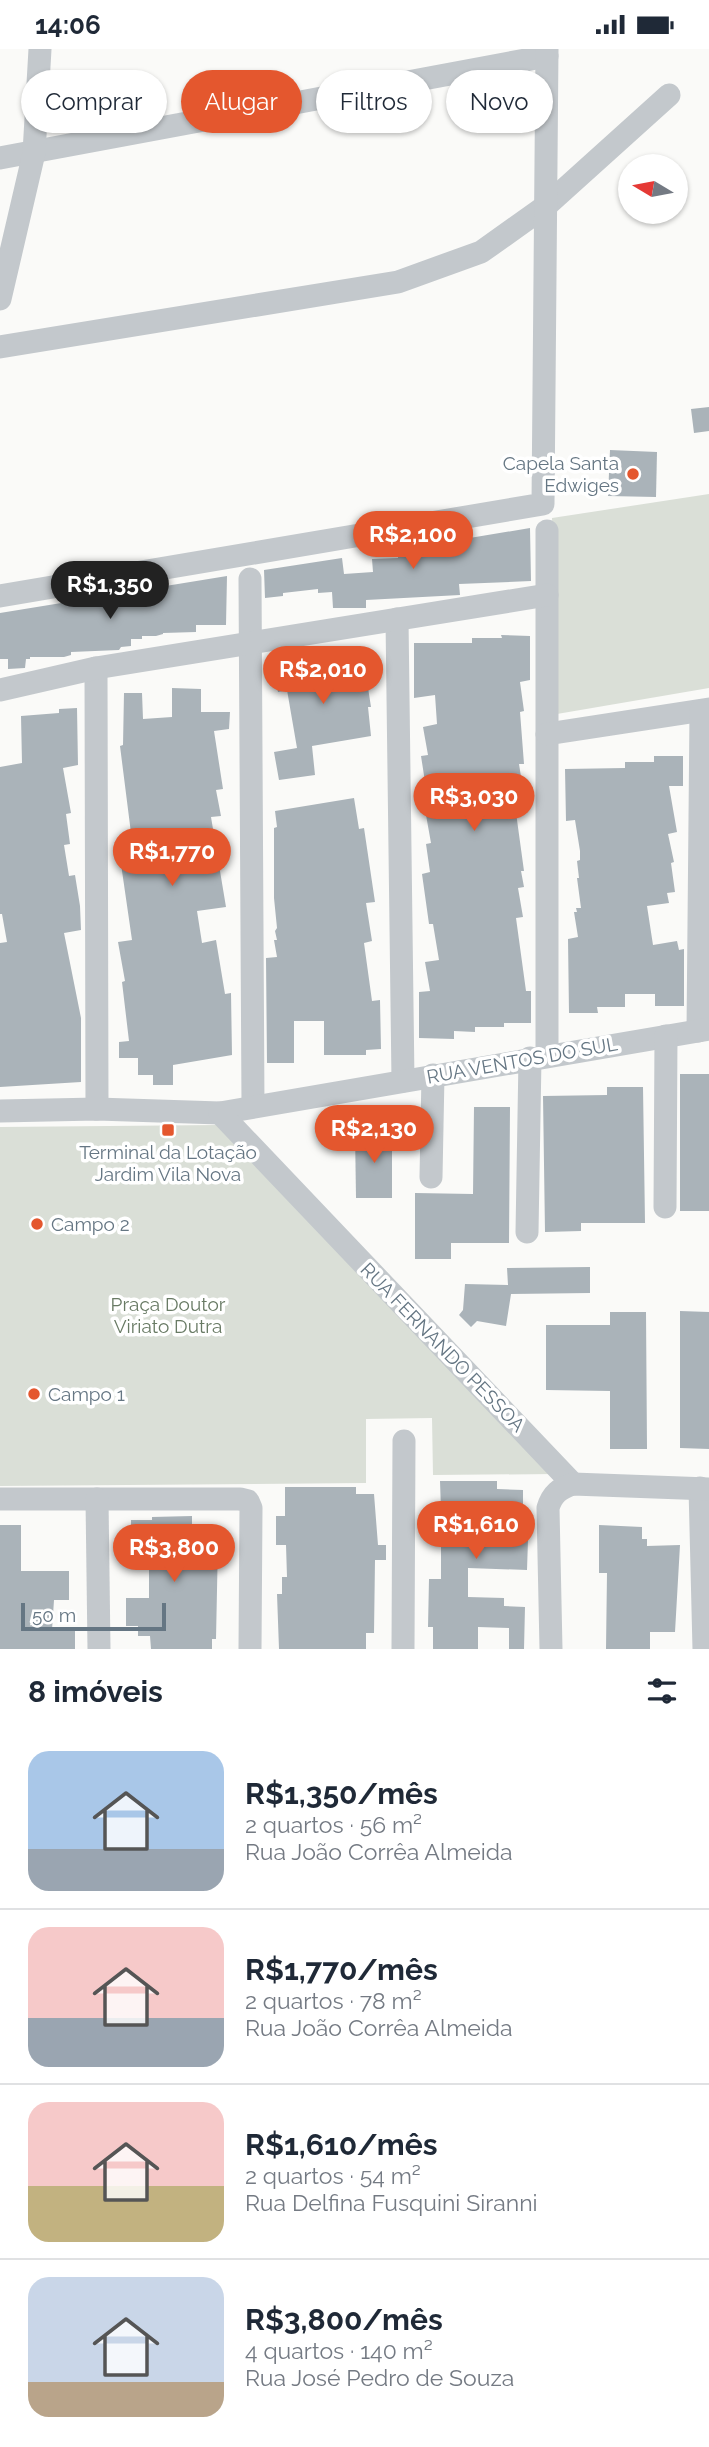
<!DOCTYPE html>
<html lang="pt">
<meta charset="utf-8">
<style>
:root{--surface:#fff;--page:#f6f6f7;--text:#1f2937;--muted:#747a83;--line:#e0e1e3;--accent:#e4572e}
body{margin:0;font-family:Raleway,sans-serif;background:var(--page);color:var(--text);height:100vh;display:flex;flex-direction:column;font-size:26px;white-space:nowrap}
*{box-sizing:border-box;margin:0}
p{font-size:23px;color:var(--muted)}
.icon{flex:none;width:38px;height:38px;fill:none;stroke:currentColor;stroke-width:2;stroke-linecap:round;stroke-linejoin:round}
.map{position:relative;height:1600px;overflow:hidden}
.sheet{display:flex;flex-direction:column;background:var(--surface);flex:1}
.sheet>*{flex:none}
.top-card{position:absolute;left:21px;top:21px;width:668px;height:63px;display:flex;gap:14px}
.needle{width:46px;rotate:280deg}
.tools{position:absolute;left:618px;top:105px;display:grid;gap:14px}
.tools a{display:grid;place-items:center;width:70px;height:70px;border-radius:50%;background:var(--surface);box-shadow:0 2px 5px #0004;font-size:35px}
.scale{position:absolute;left:21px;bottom:18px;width:145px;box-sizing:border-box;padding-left:7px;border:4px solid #657683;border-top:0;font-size:19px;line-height:24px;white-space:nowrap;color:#657683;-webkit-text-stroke:5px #fff;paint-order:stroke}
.price{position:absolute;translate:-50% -60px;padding:0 16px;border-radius:24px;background:var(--accent);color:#fff;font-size:23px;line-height:46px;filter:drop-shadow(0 2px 4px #0008)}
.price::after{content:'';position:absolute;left:50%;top:42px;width:21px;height:16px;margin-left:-10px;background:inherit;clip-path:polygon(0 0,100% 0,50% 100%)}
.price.current{background:#222;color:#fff}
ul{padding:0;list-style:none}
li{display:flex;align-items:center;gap:21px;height:175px;padding:0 28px}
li+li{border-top:2px solid var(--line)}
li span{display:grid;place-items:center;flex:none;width:196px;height:140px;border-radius:21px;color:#555}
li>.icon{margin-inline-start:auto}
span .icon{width:84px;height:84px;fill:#fffc;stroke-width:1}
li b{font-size:30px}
h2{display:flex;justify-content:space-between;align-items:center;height:84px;padding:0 28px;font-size:30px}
.chip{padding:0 24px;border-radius:32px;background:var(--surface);box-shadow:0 2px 5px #0004;font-size:24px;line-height:63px}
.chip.current{background:var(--accent);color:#fff}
.status{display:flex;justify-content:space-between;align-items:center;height:49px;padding:0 35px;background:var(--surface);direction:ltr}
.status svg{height:19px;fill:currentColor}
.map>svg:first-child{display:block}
.green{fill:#dadfd7}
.building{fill:#aab3b9}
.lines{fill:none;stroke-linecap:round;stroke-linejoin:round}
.minor{stroke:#c3c8cc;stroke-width:23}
.poi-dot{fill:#e4572e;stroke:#fff;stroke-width:2.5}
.labels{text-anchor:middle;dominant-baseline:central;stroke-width:7;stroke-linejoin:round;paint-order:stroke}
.poi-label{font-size:19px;fill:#657683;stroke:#fff;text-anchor:start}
.street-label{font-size:19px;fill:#657683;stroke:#fff}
.park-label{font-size:19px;fill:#687a64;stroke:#fff}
</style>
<div class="status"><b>14:06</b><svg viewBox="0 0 49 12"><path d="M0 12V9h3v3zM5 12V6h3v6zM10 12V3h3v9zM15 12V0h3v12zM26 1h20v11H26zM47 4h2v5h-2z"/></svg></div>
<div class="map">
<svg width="709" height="1600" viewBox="0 0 709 1600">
<rect width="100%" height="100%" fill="#fafaf8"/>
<!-- green -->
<g class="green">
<polygon points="709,445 709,639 557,665 552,469"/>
<polygon points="217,1076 555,1425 433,1426 432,1369 366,1370 366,1434 0,1437 0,1078"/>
</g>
<!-- building -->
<g class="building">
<polygon points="709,358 709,382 694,384 691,360"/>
<polygon points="610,401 657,403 656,448 608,447"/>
<polygon points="530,479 531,532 459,535 460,546 366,551 366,559 333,559 332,543 318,544 318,540 283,544 283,547 265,549 264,521 342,509 344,525 373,523 372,510 398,509 398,501"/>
<polygon points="227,527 226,576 196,576 196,583 163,584 163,585 156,587 142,587 142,590 131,590 131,597 121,598 119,601 71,603 71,606 64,608 30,608 30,610 26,610 25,619 8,620 8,610 0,610 0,564"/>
<polygon points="501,586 530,587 530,631 520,633 524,662 520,663 524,715 519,715 522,734 518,735 520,748 514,749 524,822 521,822 524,838 518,839 523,868 516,869 526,942 531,942 531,974 504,974 504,978 475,978 475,983 454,982 454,990 419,989 419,943 430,942 425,913 439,911 433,875 429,875 422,825 430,823 426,795 431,794 426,766 430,765 421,707 428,706 423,678 437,675 435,646 414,649 414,594 472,594 472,589 502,589"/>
<polygon points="362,600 371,658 368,658 371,687 312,697 315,726 279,731 274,703 297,699 287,641 278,643 273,615"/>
<polygon points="172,639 201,640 201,663 230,663 229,680 214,682 223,740 216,741 221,767 211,768 226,858 197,862 202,894 216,891 225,945 231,944 232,1006 173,1016 173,1036 153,1036 153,1026 138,1026 138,1009 119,1009 119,993 129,992 122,933 125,932 118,893 132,891 121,815 129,814 124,785 131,784 120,697 123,696 124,644 142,644 143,670 172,668"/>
<polygon points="77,659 78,716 63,719 71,764 66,765 70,795 64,796 69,827 75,826 80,857 81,881 64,884 81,969 81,1033 0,1038 0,894 7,893 2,865 0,865 0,718 22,714 21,667 59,664 59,660"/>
<polygon points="654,707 683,707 683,737 669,737 677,783 668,785 674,813 671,814 675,843 667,844 669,854 647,857 653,896 677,892 679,901 684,900 684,957 655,957 655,945 625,945 625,958 597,958 598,964 569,964 568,890 578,888 574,863 577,863 576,859 581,859 577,829 579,829 577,812 580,811 580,802 575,771 566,772 565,720 625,719 625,713 654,713"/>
<polygon points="354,749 359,780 364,779 375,853 366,854 372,892 364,894 372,952 380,951 381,1000 366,1001 366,1006 324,1006 324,972 294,972 294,1014 267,1014 266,909 277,908 274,891 277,891 275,882 277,879 274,849 274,779 277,778 275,762"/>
<rect x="680" y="1025" width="29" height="137"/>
<polygon points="607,1038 643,1038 645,1174 581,1174 581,1182 545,1183 543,1047 607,1046"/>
<polygon points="474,1058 510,1058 509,1194 451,1194 451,1210 415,1210 415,1144 473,1145"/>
<polygon points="355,1083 392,1083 392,1149 356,1149"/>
<polygon points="590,1218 590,1244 511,1245 506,1277 477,1272 471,1278 459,1266 463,1261 465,1235 508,1236 507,1219"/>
<polygon points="680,1262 709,1263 709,1400 680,1399"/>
<polygon points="610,1263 646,1263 647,1400 610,1400 610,1342 546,1341 546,1276 610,1276"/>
<polygon points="440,1432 497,1432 497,1440 523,1441 523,1461 529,1461 527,1521 468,1519 468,1548 504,1549 504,1557 525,1558 524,1600 509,1600 509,1579 478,1578 478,1600 433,1600 433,1578 428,1578 429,1530 441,1530 441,1491 427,1491 427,1462 441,1461"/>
<polygon points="285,1438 356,1438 356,1445 374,1445 378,1496 386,1496 386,1511 375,1511 374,1584 366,1584 366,1600 279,1600 277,1545 282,1545 282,1528 287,1528 286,1496 276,1496 276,1467 285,1467"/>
<polygon points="192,1467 192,1492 218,1492 216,1590 212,1590 212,1600 151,1600 150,1587 138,1587 138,1577 126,1577 126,1549 149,1549 149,1517 125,1517 125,1479 131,1479 131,1471 152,1471 152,1468"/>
<polygon points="0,1476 21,1476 21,1522 69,1522 69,1551 54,1551 52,1581 75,1582 75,1600 0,1600"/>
<polygon points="599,1476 642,1478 642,1490 647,1490 647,1497 680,1496 675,1583 650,1583 650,1600 606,1600 607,1524 599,1524"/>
</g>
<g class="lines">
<!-- minor -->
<g class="minor">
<polyline points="0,109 547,7"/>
<polyline points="0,250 34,104 40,0"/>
<polyline points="0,298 398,233 481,203 547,156 669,46"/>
<polyline points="547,482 547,1006"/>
<polyline points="250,530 253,1057"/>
<polyline points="0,547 543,455 547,0"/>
<polyline points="397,570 403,1032"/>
<polyline points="96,619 97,1060"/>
<polyline points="0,641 96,619 547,546"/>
<polyline points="547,685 709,660"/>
<polyline points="698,982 701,662"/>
<polyline points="0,1062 97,1060 220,1064 709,980"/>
<polyline points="220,1064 573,1435"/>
<polyline points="431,1128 433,1026"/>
<polyline points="665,1158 666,987"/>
<polyline points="527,1183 530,1009"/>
<polyline points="700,1439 704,1600"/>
<polyline points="0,1450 240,1450 248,1452 251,1459 250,1600"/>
<polyline points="97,1450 99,1600"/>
<polyline points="403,1600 404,1392"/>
<path d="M 551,1600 L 548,1459 C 552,1445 560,1439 573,1435 L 709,1440"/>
</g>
</g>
<!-- markers -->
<g class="poi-dot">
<circle cx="633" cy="425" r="7"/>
<rect x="161" y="1074" width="14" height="14" rx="3.5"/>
<circle cx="37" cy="1175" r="7"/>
<circle cx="34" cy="1345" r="7"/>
</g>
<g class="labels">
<!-- poi labels -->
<g class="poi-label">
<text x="619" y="414" text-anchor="end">Capela Santa<tspan x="619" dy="22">Edwiges</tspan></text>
<text x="168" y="1103" text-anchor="middle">Terminal da Lotação<tspan x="168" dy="22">Jardim Vila Nova</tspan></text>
<text x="51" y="1175">Campo 2</text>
<text x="48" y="1345">Campo 1</text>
</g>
<!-- street labels -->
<g class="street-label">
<text transform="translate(522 1011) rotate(-10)">RUA VENTOS DO SUL</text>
<text transform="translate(443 1298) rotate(46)">RUA FERNANDO PESSOA</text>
</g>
<!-- park labels -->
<g class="park-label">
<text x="168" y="1255">Praça Doutor<tspan x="168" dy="22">Viriato Dutra</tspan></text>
</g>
</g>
</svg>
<div class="tools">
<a><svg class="needle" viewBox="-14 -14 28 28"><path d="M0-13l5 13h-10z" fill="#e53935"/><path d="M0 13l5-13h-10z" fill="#747a83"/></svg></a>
</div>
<div class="scale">50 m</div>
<b class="price" style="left:413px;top:522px">R$2,100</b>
<b class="price current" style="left:110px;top:572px">R$1,350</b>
<b class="price" style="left:323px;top:657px">R$2,010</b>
<b class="price" style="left:474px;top:784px">R$3,030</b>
<b class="price" style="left:172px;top:839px">R$1,770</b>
<b class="price" style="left:374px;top:1116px">R$2,130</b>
<b class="price" style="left:476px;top:1512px">R$1,610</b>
<b class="price" style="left:174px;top:1535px">R$3,800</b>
<div class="top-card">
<a class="chip">Comprar</a>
<a class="chip current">Alugar</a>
<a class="chip">Filtros</a>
<a class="chip">Novo</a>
</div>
</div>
<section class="sheet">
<h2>8 imóveis<svg class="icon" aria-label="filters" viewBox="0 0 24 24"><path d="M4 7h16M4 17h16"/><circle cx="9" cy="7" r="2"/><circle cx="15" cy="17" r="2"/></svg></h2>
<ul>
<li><span style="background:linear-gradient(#a9c7e8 70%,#9aa5b1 0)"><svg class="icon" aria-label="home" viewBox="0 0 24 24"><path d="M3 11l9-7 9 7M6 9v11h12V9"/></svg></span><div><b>R$1,350/mês</b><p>2 quartos · 56 m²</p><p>Rua João Corrêa Almeida</p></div></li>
<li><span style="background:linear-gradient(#f6c9c9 65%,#9aa5b1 0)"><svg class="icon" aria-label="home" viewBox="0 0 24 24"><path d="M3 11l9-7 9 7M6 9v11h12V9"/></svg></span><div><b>R$1,770/mês</b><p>2 quartos · 78 m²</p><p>Rua João Corrêa Almeida</p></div></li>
<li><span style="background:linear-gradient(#f6c9c9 60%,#c2b280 0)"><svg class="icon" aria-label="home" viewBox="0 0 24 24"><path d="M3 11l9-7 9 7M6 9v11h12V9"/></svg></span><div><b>R$1,610/mês</b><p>2 quartos · 54 m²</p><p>Rua Delfina Fusquini Siranni</p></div></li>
<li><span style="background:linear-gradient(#c9d6e8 75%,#b9a48a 0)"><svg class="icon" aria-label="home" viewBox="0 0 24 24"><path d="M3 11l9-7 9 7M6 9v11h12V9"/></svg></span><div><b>R$3,800/mês</b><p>4 quartos · 140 m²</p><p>Rua José Pedro de Souza</p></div></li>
</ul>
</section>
